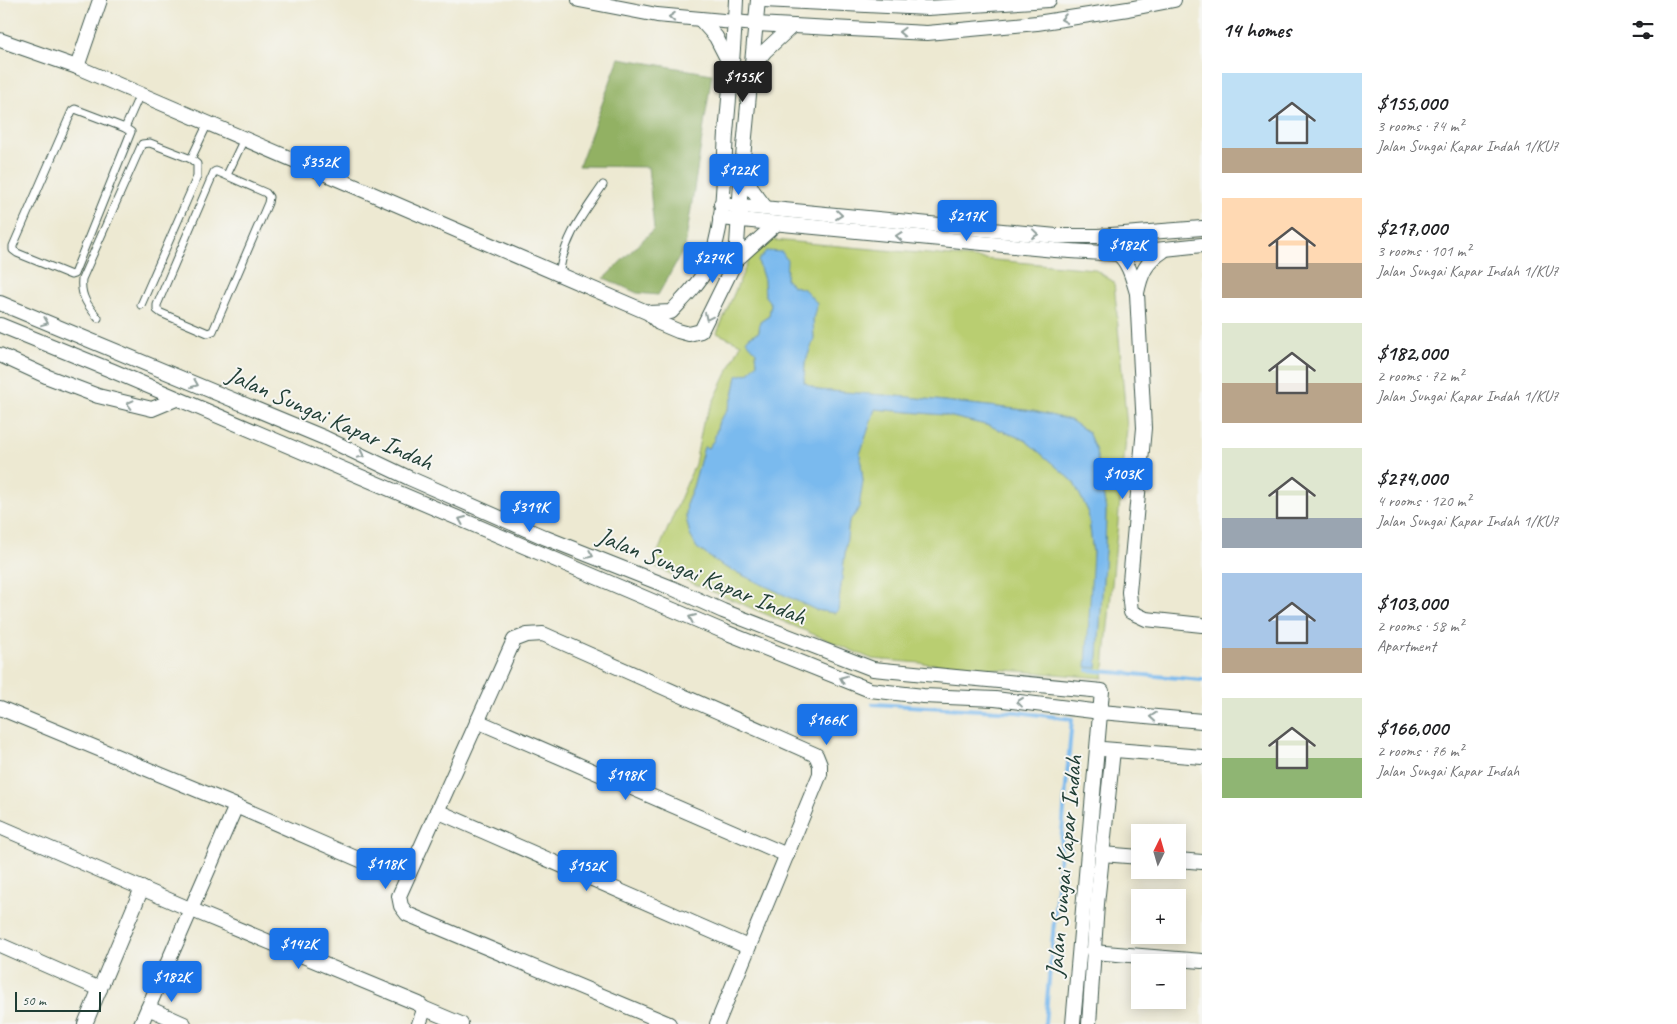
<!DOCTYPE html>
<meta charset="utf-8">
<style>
:root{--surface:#fff;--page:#f2f2f2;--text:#202124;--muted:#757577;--accent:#1a73e8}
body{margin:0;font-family:Caveat,sans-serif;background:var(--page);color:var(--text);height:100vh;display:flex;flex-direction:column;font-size:19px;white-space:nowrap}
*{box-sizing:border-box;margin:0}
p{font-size:16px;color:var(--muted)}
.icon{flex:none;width:28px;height:28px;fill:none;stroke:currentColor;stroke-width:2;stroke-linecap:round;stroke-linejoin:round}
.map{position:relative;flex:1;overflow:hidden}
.side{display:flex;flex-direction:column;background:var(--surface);width:475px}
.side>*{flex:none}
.needle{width:32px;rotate:5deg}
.tools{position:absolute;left:1131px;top:824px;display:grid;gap:10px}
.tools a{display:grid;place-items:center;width:55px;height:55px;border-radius:0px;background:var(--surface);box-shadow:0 2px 12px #0003;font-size:25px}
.scale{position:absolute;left:15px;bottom:12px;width:86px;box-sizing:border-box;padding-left:5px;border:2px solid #1f3d34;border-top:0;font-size:14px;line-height:18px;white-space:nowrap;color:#1f3d34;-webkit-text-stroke:4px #f6f6f2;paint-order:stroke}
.price{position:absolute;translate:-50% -42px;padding:0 11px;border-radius:5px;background:var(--accent);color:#fff;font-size:16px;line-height:32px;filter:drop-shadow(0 1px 2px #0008)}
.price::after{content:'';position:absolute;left:50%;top:30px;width:15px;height:11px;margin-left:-8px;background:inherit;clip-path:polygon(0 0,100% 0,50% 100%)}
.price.selected{background:#222;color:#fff}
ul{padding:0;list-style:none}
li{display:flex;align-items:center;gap:15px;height:125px;padding:0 20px}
li span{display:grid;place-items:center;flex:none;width:140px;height:100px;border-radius:0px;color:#555}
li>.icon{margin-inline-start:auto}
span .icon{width:60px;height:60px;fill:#fffc;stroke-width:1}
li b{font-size:21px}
h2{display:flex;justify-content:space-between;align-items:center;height:60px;padding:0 20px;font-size:21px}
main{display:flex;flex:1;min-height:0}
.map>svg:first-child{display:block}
.green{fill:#b9ce71;stroke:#6c8652;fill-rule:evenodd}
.forest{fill:#92b163;stroke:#58774c}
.water{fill:#7abaee;stroke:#4c7c91}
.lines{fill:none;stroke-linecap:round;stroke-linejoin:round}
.stream{stroke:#7abaee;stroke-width:4}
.lane-casing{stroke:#3e574c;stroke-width:9}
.street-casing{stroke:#3e574c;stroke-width:16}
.lane{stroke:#fff;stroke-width:7}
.street{stroke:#fff;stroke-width:14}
.oneway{stroke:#8f9e9a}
.labels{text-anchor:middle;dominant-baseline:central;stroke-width:4;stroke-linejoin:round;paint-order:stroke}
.street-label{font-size:25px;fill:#1f3d34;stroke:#f6f6f2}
</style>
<main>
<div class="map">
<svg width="1202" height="1024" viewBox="0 0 1202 1024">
<rect width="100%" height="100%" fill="#f6f6f2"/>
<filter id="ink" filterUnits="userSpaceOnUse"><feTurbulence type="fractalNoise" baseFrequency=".02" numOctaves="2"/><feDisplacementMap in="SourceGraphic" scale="10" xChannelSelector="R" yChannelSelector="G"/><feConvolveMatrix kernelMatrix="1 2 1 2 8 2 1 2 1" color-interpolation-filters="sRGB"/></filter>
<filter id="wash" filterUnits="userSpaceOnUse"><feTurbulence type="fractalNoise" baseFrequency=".0096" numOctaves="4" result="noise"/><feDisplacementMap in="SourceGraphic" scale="20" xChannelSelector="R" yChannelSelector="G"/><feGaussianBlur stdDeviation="1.12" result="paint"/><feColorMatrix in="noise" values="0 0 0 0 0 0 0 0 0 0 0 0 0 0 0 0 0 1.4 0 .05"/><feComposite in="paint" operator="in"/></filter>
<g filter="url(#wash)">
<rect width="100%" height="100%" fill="#ede9d2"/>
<!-- green -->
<path class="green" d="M 773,240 L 1094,269 L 1114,282 L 1127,428 L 1103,678 L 872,659 L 652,566 L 695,464 L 703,423 L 741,344 L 717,333 L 753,250 ZM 758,261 L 787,270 L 786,280 L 793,286 L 804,289 L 816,303 L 813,319 L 814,339 L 805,363 L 804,382 L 817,390 L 908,397 L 1033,411 L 1070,420 L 1088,432 L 1096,451 L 1106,511 L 1105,550 L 1097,667 L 1093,587 L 1093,554 L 1088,511 L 1073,481 L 1025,440 L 990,426 L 944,415 L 875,409 L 860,454 L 863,481 L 856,513 L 849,521 L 838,610 L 835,613 L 816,610 L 721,565 L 697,548 L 690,535 L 686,518 L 687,501 L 693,487 L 704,447 L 708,448 L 714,440 L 719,421 L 727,411 L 733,396 L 737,376 L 749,373 L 757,363 L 756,352 L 749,337 L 759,332 L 760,322 L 769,316 L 771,303 L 765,296 L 764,280 Z"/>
<!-- forest -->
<polygon class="forest" points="619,58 712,74 685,247 658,295 637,293 604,278 654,229 648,167 579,166"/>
<!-- water -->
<polygon class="water" points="766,251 782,252 787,260 786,280 793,286 804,289 817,303 813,319 814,339 805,363 804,382 818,390 908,397 1033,411 1070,420 1088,432 1096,451 1106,511 1105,550 1097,668 1086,667 1093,553 1088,511 1073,481 1025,440 990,426 944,415 875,409 860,454 863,481 859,507 856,513 849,521 838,610 835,613 816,610 721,565 697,548 690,535 686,517 687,501 693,487 704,447 708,448 714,440 719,421 727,411 733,396 737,376 749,373 757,363 756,352 746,341 749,337 759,332 760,322 769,316 771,304 765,296 764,280 758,261"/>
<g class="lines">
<!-- stream -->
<g class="stream">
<polyline points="1088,670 1202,680"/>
<polyline points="873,704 1017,712 1072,719 1045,1024"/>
</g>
</g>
</g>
<g filter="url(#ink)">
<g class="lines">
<defs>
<g id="lane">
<polygon points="75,109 125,128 131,132 74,274 71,275 17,253 13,250 13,246 72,111"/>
<polyline points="125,128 140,94"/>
<polygon points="216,171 266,193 269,197 268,203 213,331 208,333 161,313 157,310 157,305 214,172"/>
<polyline points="227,175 244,139"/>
<path d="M 559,274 C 565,236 582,216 603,185"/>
<polyline points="141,305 197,177 197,164 191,159"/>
<path d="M 98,318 C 88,306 80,296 82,279 L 142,144 L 150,143 L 191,159 L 208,123"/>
</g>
<g id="street">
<polyline points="579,0 657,15 756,24 927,33 1037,23 1128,9 1174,0"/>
<polyline points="763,0 928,8 1049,0"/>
<polyline points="700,19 716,37 731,66"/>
<polyline points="0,40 77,67 140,94 649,313 659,323 678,331 689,334 701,331 736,260 742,168 758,0"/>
<polyline points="77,67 100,0"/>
<polyline points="752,67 765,51 792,26"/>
<polyline points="743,171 753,191 765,207"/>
<polyline points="721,204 1056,236 1098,236 1202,228"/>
<polyline points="720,218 1055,250 1118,254 1202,245"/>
<path d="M 1118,254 C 1129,262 1133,280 1137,293 L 1144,428 L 1129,592 L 1131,612 L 1146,619 L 1202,625"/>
<polyline points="736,260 776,224"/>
<path d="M 1137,293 C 1141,273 1146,262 1163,251"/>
<polyline points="0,303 325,438 409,478 546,538 672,588 723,611 873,669 1102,691 1073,1024"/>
<path d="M 649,313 L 671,312 C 684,298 698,285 707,268 C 726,227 723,177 726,133 C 730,89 734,44 736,0"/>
<polyline points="0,325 113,371 725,632 870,690 923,696 995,699 1101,712 1202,721"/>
<polyline points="0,355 48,377 98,396 152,409 176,399"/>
<polyline points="0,708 236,806 381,869"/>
<polyline points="477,721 787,855"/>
<polyline points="1103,749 1202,757"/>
<polyline points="437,811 748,947"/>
<polyline points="0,827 192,910 419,1004 423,1008 423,1013 419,1024"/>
<polyline points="1102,854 1140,857"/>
<polyline points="1178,860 1202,862"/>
<polyline points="0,945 100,989"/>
<polyline points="1093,952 1202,961"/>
<polyline points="148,1008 184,1024"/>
<polyline points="423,1008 461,1024"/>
<polyline points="85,1024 142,888"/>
<polyline points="141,1024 236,806"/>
<polyline points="669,1024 407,914 401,906 399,896 514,640 527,635 543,634 816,755 820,765 820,774 717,1024"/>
<polyline points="1089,1024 1097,904 1113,750"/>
</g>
</defs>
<!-- lane casing -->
<use href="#lane" class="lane-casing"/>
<!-- street casing -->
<use href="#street" class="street-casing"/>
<!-- lane -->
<use href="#lane" class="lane"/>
<!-- street -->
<use href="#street" class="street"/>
</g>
<!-- one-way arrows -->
<defs><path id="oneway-chevron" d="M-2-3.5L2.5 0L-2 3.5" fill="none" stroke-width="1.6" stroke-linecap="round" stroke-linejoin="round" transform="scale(1.25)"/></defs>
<g class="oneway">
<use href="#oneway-chevron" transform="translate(672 17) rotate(-176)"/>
<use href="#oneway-chevron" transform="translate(1064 19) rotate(171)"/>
<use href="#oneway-chevron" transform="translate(902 32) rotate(-178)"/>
<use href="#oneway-chevron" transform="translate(839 215) rotate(6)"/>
<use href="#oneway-chevron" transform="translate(1035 234) rotate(6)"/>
<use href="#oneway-chevron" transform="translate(899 236) rotate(-175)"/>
<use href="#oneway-chevron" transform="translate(708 317) rotate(116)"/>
<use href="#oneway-chevron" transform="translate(45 322) rotate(22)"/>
<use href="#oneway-chevron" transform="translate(195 384) rotate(22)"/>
<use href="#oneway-chevron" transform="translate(130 404) rotate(-166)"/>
<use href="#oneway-chevron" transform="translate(361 455) rotate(26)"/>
<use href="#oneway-chevron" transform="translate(462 520) rotate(-157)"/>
<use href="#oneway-chevron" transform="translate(590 555) rotate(22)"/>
<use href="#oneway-chevron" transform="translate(692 618) rotate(-157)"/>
<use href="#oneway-chevron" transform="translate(843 679) rotate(-158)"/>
<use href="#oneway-chevron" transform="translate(1020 702) rotate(-173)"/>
<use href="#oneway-chevron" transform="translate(1153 717) rotate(-175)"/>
</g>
</g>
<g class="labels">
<!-- street labels -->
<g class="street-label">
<text transform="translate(330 418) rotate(24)">Jalan Sungai Kapar Indah</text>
<text transform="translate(702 576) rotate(22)">Jalan Sungai Kapar Indah</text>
<text transform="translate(1064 866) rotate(-85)">Jalan Sungai Kapar Indah</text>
</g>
</g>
</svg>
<div class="tools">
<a><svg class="needle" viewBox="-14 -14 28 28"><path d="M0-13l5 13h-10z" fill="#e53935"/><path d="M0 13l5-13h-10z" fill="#757577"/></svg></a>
<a>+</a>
<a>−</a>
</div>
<div class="scale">50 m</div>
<b class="price selected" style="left:743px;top:103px">$155K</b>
<b class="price" style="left:320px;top:188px">$352K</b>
<b class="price" style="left:739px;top:196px">$122K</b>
<b class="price" style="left:967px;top:242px">$217K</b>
<b class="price" style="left:1128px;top:271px">$182K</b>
<b class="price" style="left:713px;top:284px">$274K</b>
<b class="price" style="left:1123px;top:500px">$103K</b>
<b class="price" style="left:530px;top:533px">$319K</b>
<b class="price" style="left:827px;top:746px">$166K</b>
<b class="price" style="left:626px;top:801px">$198K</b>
<b class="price" style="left:386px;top:890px">$118K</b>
<b class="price" style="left:587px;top:892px">$152K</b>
<b class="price" style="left:299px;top:970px">$142K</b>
<b class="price" style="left:172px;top:1003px">$182K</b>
</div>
<section class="side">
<h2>14 homes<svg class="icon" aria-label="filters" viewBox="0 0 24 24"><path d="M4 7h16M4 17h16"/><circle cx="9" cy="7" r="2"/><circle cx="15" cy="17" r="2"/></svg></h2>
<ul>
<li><span style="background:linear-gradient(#bfe0f5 75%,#b9a48a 0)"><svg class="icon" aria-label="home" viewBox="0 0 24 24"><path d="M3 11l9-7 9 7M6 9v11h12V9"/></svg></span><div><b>$155,000</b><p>3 rooms · 74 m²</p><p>Jalan Sungai Kapar Indah 1/KU7</p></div></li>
<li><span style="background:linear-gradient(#ffd9b3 65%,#b9a48a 0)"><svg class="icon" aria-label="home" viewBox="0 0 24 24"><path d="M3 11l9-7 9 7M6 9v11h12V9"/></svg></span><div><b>$217,000</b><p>3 rooms · 101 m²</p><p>Jalan Sungai Kapar Indah 1/KU7</p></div></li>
<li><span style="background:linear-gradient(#dfe7d0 60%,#b9a48a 0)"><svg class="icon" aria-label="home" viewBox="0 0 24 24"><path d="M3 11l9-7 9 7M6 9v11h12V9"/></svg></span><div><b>$182,000</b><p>2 rooms · 72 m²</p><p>Jalan Sungai Kapar Indah 1/KU7</p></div></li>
<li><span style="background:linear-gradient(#dfe7d0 70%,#9aa5b1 0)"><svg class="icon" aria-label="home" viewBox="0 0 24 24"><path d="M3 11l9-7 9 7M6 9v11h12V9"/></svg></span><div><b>$274,000</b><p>4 rooms · 120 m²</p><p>Jalan Sungai Kapar Indah 1/KU7</p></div></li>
<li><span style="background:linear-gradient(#a9c7e8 75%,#b9a48a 0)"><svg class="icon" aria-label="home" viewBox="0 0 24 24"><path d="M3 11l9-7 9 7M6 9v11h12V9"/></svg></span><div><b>$103,000</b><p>2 rooms · 58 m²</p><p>Apartment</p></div></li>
<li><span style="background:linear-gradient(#dfe7d0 60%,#8fb573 0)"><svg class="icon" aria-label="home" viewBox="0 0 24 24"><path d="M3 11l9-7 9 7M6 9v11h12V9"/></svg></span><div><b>$166,000</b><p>2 rooms · 76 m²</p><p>Jalan Sungai Kapar Indah</p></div></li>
</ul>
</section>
</main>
